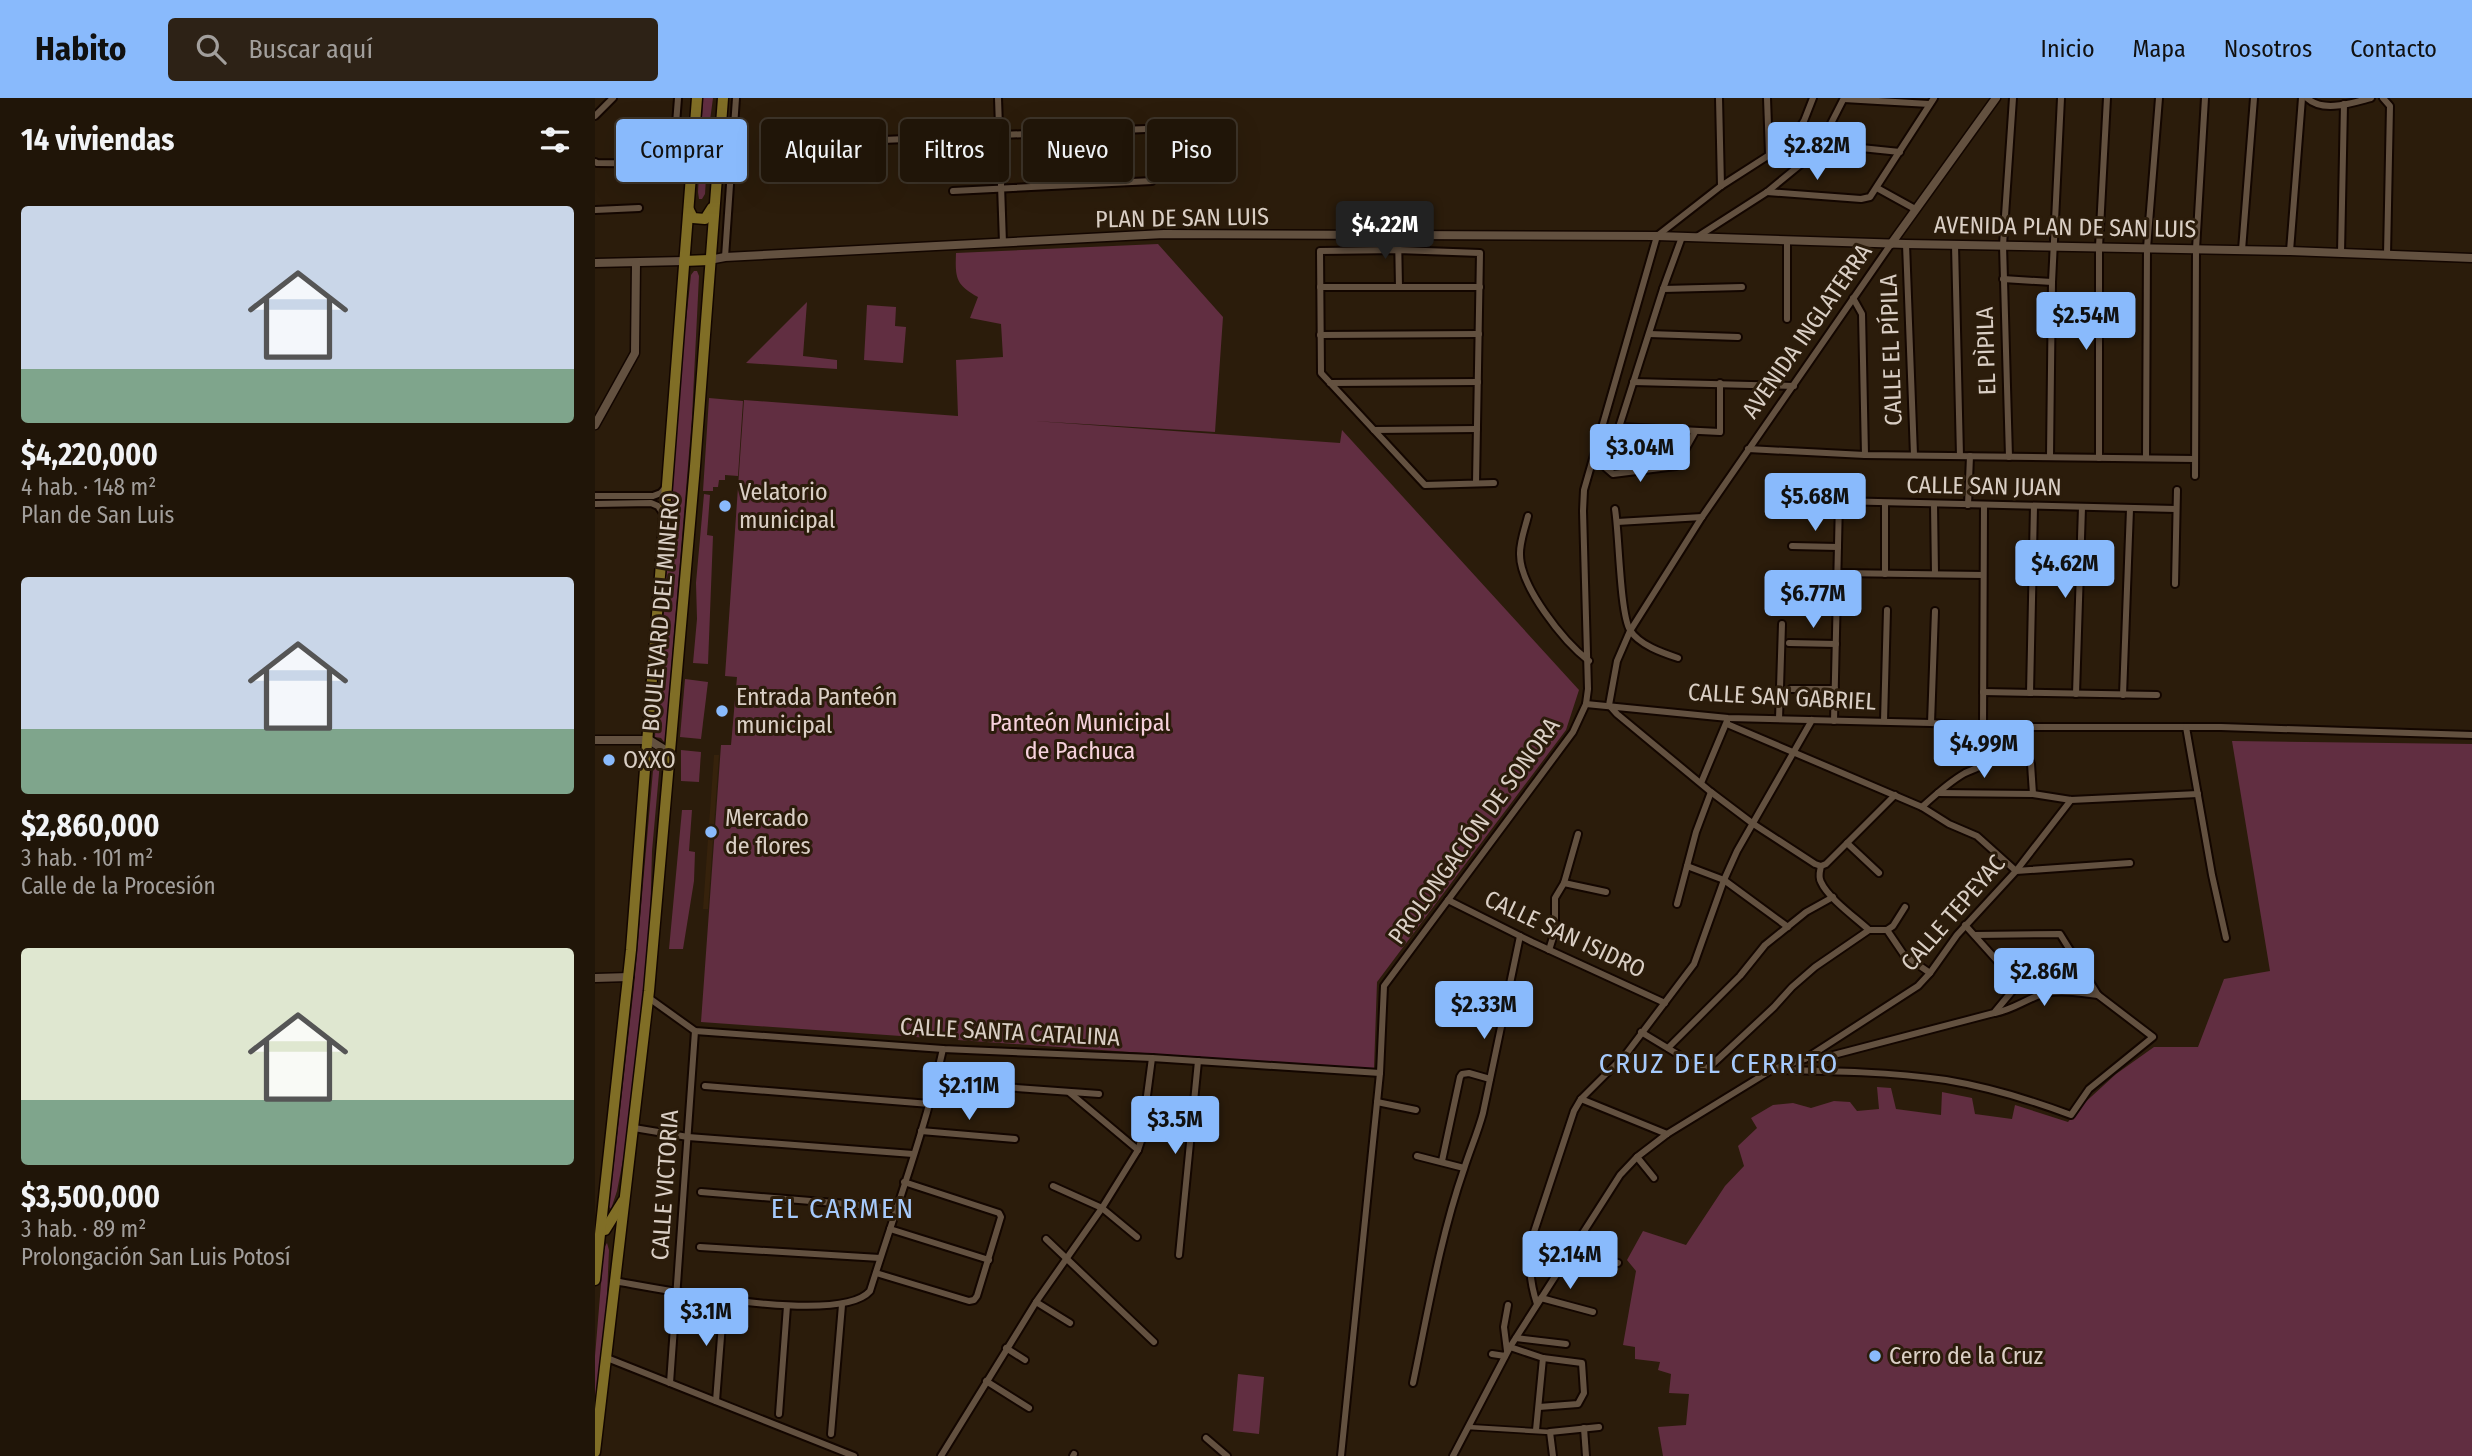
<!DOCTYPE html>
<html lang="es">
<meta charset="utf-8">
<style>
:root{--surface:#201508;--page:#2d2216;--text:#f1f3f6;--muted:#a29f9c;--line:#3d3429;--accent:#89bafc}
body{margin:0;font-family:"Fira Sans Condensed",sans-serif;background:var(--page);color:var(--text);height:100vh;display:flex;flex-direction:column;font-size:26px;white-space:nowrap}
*{box-sizing:border-box;margin:0}
p{font-size:23px;color:var(--muted)}
.icon{flex:none;width:38px;height:38px;fill:none;stroke:currentColor;stroke-width:2;stroke-linecap:round;stroke-linejoin:round}
.map{position:relative;flex:1;overflow:hidden}
.drawer{display:flex;flex-direction:column;background:var(--surface);width:595px}
.drawer>*{flex:none}
.banner{position:absolute;left:21px;top:21px;width:665px;height:63px;display:flex;gap:14px}
.price{position:absolute;translate:-50% -60px;padding:0 16px;border-radius:7px;background:var(--accent);color:#111;font-size:23px;line-height:46px;filter:drop-shadow(0 2px 4px #0008)}
.price::after{content:'';position:absolute;left:50%;top:42px;width:21px;height:16px;margin-left:-10px;background:inherit;clip-path:polygon(0 0,100% 0,50% 100%)}
.price.selected{background:#222;color:#fff}
ul{padding:0;list-style:none}
li{display:grid;align-content:center;gap:14px;height:371px;padding:0 21px}
li span{display:grid;place-items:center;height:217px;border-radius:7px;color:#555}
li>.icon{margin-inline-start:auto}
span .icon{width:126px;height:126px;fill:#fffc;stroke-width:1}
li b{font-size:30px}
h2{display:flex;justify-content:space-between;align-items:center;height:84px;padding:0 21px;font-size:30px}
.chip{padding:0 24px;border-radius:7px;background:var(--surface);box-shadow:0 7px 28px #0002,0 0 0 2px var(--line);font-size:24px;line-height:63px}
.chip.selected{background:var(--accent);color:#111}
header{display:flex;align-items:center;gap:42px;box-sizing:border-box;height:98px;padding:0 35px;background:var(--accent);color:#111}
header strong{font-size:33px}
nav{display:flex;gap:38px;margin-inline-start:auto;font-size:24px}
.search{width:490px;height:63px;background:var(--page);display:flex;align-items:center;gap:18px;box-sizing:border-box;padding:0 24px;border-radius:7px;color:var(--muted);font-size:26px}
main{display:flex;flex:1;min-height:0}
.map>svg:first-child{display:block}
.built{fill:#36220c}
.green{fill:#612e41}
.lines{fill:none;stroke-linecap:round;stroke-linejoin:round}
.pedestrian-casing{stroke:#130600;stroke-width:8}
.minor-casing{stroke:#130600;stroke-width:10}
.tertiary-casing{stroke:#130600;stroke-width:11}
.primary-casing{stroke:#130600;stroke-width:13}
.pedestrian{stroke:#635140;stroke-width:4.5}
.minor{stroke:#635140;stroke-width:6}
.tertiary{stroke:#635140;stroke-width:8}
.primary{stroke:#806e26;stroke-width:10}
.poi-dot{fill:#89bafc;stroke:#2b1c0b;stroke-width:2.5}
.labels{text-anchor:middle;dominant-baseline:central;stroke-width:6;stroke-linejoin:round;paint-order:stroke}
.street-label{font-size:24px;fill:#dacfc5;stroke:#2b1c0b}
.poi-label{font-size:24px;fill:#dacfc5;stroke:#2b1c0b;text-anchor:start}
.park-label{font-size:24px;fill:#f6d1dc;stroke:#2b1c0b}
.quarter-label{font-size:28px;letter-spacing:2px;fill:#a6cafc;stroke:#2b1c0b}
</style>
<header>
<strong>Habito</strong>
<div class="search"><svg class="icon" aria-label="search" viewBox="0 0 24 24"><circle cx="10" cy="10" r="6"/><path d="M15 15l6 6"/></svg>Buscar aquí</div>
<nav><a>Inicio</a><a>Mapa</a><a>Nosotros</a><a>Contacto</a></nav>
</header>
<main>
<section class="drawer">
<h2>14 viviendas<svg class="icon" aria-label="filters" viewBox="0 0 24 24"><path d="M4 7h16M4 17h16"/><circle cx="9" cy="7" r="2"/><circle cx="15" cy="17" r="2"/></svg></h2>
<ul>
<li><span style="background:linear-gradient(#c9d6e8 75%,#7fa58c 0)"><svg class="icon" aria-label="home" viewBox="0 0 24 24"><path d="M3 11l9-7 9 7M6 9v11h12V9"/></svg></span><div><b>$4,220,000</b><p>4 hab. · 148 m²</p><p>Plan de San Luis</p></div></li>
<li><span style="background:linear-gradient(#c9d6e8 70%,#7fa58c 0)"><svg class="icon" aria-label="home" viewBox="0 0 24 24"><path d="M3 11l9-7 9 7M6 9v11h12V9"/></svg></span><div><b>$2,860,000</b><p>3 hab. · 101 m²</p><p>Calle de la Procesión</p></div></li>
<li><span style="background:linear-gradient(#dfe7d0 70%,#7fa58c 0)"><svg class="icon" aria-label="home" viewBox="0 0 24 24"><path d="M3 11l9-7 9 7M6 9v11h12V9"/></svg></span><div><b>$3,500,000</b><p>3 hab. · 89 m²</p><p>Prolongación San Luis Potosí</p></div></li>
</ul>
</section>
<div class="map">
<svg width="1877" height="1358" viewBox="0 0 1877 1358">
<rect width="100%" height="100%" fill="#2b1c0b"/>
<!-- built -->
<polygon class="built" points="119,657 124,657 113,811 108,811"/>
<!-- green -->
<g class="green">
<polygon points="108,0 118,0 114,30 110,96 107,101 104,101 103,94"/>
<path d="M 563,146 L 628,219 L 620,334 L 439,323 L 745,345 L 747,332 L 984,592 L 971,632 L 782,884 L 779,971 L 106,924 L 126,647 L 136,647 L 142,579 L 130,578 L 149,302 L 363,318 L 361,262 L 408,259 L 406,226 L 375,220 L 383,199 C 361,187 360,180 361,155 Z"/>
<polygon points="99,173 102,173 104,178 97,319 70,645 66,640 60,639 86,268 96,177"/>
<polygon points="212,204 208,258 242,262 242,271 151,265"/>
<polygon points="272,207 301,209 300,228 311,229 308,265 269,262"/>
<polygon points="114,300 148,303 143,378 130,377 130,382 124,382 123,389 118,389 118,393 108,393"/>
<polygon points="109,396 115,397 112,437 118,438 113,566 98,565 102,521 101,485"/>
<polygon points="90,581 113,584 106,641 85,639"/>
<polygon points="1637,643 1877,646 1877,1358 1068,1358 1063,1329 1091,1327 1094,1296 1074,1295 1076,1276 1063,1272 1065,1264 1040,1261 1040,1249 1028,1247 1041,1173 1032,1162 1048,1133 1091,1147 1130,1088 1149,1068 1143,1048 1162,1030 1156,1020 1178,1007 1198,1005 1216,1010 1239,1003 1255,1004 1262,1013 1284,1011 1282,989 1296,990 1301,1011 1346,1017 1347,994 1377,1000 1380,1016 1417,1021 1420,1007 1473,1024 1485,1009 1521,976 1559,949 1603,949 1629,881 1675,873"/>
<polygon points="86,652 106,654 104,684 86,683"/>
<polygon points="59,661 63,661 65,664 57,753 55,826 47,921 32,1041 22,1093 16,1111 14,1109 39,888"/>
<polygon points="87,712 97,712 94,753 100,754 99,783 88,851 74,851"/>
<polygon points="12,1145 14,1152 11,1220 0,1302 0,1258 9,1150"/>
<polygon points="643,1276 669,1279 664,1336 638,1333"/>
</g>
<g class="lines">
<defs>
<polyline id="pedestrian" points="873,1329 955,1334"/>
<g id="minor">
<polyline points="403,0 408,145"/>
<polyline points="1124,0 1126,88"/>
<polyline points="1172,0 1174,56"/>
<path d="M 1712,0 C 1728,15 1757,5 1776,0"/>
<polyline points="1788,0 1795,8 1792,157"/>
<polyline points="1249,1 1334,6"/>
<polyline points="0,18 18,0"/>
<polyline points="264,43 551,31"/>
<polyline points="1227,46 1305,54"/>
<polyline points="0,64 2,65 97,66"/>
<polyline points="40,65 41,47"/>
<polyline points="78,65 83,0"/>
<polyline points="1282,90 1320,111"/>
<polyline points="358,93 557,83"/>
<polyline points="1172,94 1266,101 1275,99 1339,0"/>
<polyline points="0,112 44,110"/>
<polyline points="803,137 804,189"/>
<polyline points="1087,139 1068,191 1011,370 1018,376 1081,368 1100,334"/>
<polyline points="1102,139 1172,94 1222,53 1249,0"/>
<polyline points="1192,143 1192,221"/>
<polyline points="1311,146 1319,357"/>
<polyline points="1360,147 1365,358"/>
<polyline points="1647,152 1659,0"/>
<polyline points="1695,153 1707,0"/>
<polyline points="1746,155 1749,6"/>
<polyline points="130,159 141,0"/>
<polyline points="1408,181 1457,184"/>
<polyline points="725,189 885,189"/>
<polyline points="1068,191 1147,189"/>
<polyline points="1258,200 1267,216 1270,357"/>
<polyline points="1054,236 1143,239"/>
<polyline points="725,237 884,236"/>
<polyline points="1038,284 1199,288"/>
<polyline points="735,285 883,284"/>
<polyline points="1024,329 1125,334 1125,285"/>
<polyline points="779,332 882,331"/>
<polyline points="1153,351 1270,357 1600,361"/>
<polyline points="1455,358 1457,184 1466,0"/>
<polyline points="1414,359 1408,147 1418,0"/>
<polyline points="1504,360 1504,149 1512,0"/>
<polyline points="1551,360 1552,150 1564,0"/>
<polyline points="1600,378 1601,151 1610,0"/>
<polyline points="881,385 885,155 803,152 725,153 726,275 830,387 899,385"/>
<polyline points="0,398 58,398 66,395 71,389"/>
<polyline points="1200,402 1581,411"/>
<polyline points="1290,405 1290,476"/>
<polyline points="0,406 56,405 63,408 70,418"/>
<polyline points="1339,406 1340,476"/>
<polyline points="1373,407 1375,358"/>
<path d="M 1020,411 C 1024,435 1025,516 1035,532 C 1044,547 1068,555 1083,560"/>
<path d="M 933,418 C 930,430 925,443 925,455 C 924,488 969,544 994,563"/>
<polyline points="1022,424 1107,419"/>
<polyline points="1197,448 1243,449"/>
<polyline points="1242,475 1388,477"/>
<polyline points="1580,486 1582,392"/>
<polyline points="1193,497 1242,498"/>
<polyline points="1194,545 1241,546"/>
<polyline points="1196,591 1240,591"/>
<polyline points="1388,594 1562,597"/>
<polyline points="1435,595 1439,408"/>
<polyline points="1481,596 1487,409"/>
<polyline points="1528,597 1535,411"/>
<polyline points="991,606 1133,620 1336,625 1388,629 1626,629 1877,637"/>
<polyline points="1184,621 1187,526"/>
<polyline points="1239,623 1244,403"/>
<polyline points="1289,623 1292,512"/>
<polyline points="1336,625 1340,513"/>
<polyline points="1132,626 1327,709 1354,726 1382,738 1421,773 1535,765"/>
<polyline points="1423,628 1436,666 1438,696"/>
<polyline points="1591,629 1617,777 1631,840"/>
<polyline points="1106,685 1132,623"/>
<polyline points="1343,695 1438,696 1476,702 1603,696"/>
<path d="M 1327,709 C 1340,697 1354,684 1370,675 C 1378,671 1389,669 1394,661 C 1398,653 1391,638 1388,629 L 1389,407"/>
<polyline points="1252,745 1284,775"/>
<polyline points="1092,768 1129,782 1193,829"/>
<polyline points="1226,768 1220,766 1157,725 1116,694 1022,616 1014,607 1022,563 1035,533 1107,419 1296,146"/>
<polyline points="1226,768 1231,766 1300,697"/>
<path d="M 1226,768 C 1225,773 1223,779 1226,784 C 1233,800 1261,820 1274,832 L 1292,832"/>
<polyline points="969,785 1011,794"/>
<polyline points="853,802 937,844 1070,905"/>
<polyline points="1082,806 1101,734 1116,694"/>
<polyline points="1292,832 1309,857 1335,875"/>
<polyline points="1292,832 1298,828 1310,809"/>
<polyline points="954,852 960,833 960,800 969,785 983,736"/>
<polyline points="54,900 100,933 348,951 557,960 785,975"/>
<path d="M 1400,915 C 1416,912 1427,904 1442,898 C 1460,890 1484,895 1503,897"/>
<polyline points="1046,934 1104,969 1112,970 1119,965 1179,909 1197,889 1220,869 1274,832"/>
<polyline points="1073,950 1145,878 1170,847 1211,814 1238,799"/>
<polyline points="1212,960 1227,960 1399,915 1423,886 1370,827"/>
<path d="M 1183,972 C 1239,973 1295,974 1351,982 C 1393,989 1436,1002 1476,1017 L 1494,991 L 1558,939 L 1503,897 L 1465,836 L 1380,837"/>
<polyline points="339,984 504,996"/>
<polyline points="110,988 335,1006"/>
<polyline points="475,995 543,1052"/>
<polyline points="986,1001 1072,1036"/>
<polyline points="782,1004 821,1012"/>
<polyline points="39,1030 93,1039 318,1056"/>
<polyline points="326,1033 420,1041"/>
<polyline points="822,1058 869,1070"/>
<polyline points="1042,1059 1059,1080"/>
<polyline points="847,1063 865,979 867,976 874,975 895,981"/>
<polyline points="458,1088 507,1110 542,1139"/>
<polyline points="106,1094 301,1110"/>
<polyline points="295,1131 394,1162"/>
<polyline points="451,1141 559,1244"/>
<polyline points="105,1149 285,1160"/>
<polyline points="975,1155 1023,1165"/>
<polyline points="584,1157 603,963"/>
<polyline points="281,1175 374,1203 379,1202 382,1198 406,1119 404,1115 309,1084"/>
<path d="M 19,1183 C 66,1191 245,1228 275,1193 C 300,1113 330,1033 348,951"/>
<polyline points="946,1200 998,1214"/>
<polyline points="441,1204 475,1225"/>
<path d="M 942,1206 C 935,1185 933,1160 938,1137 L 979,1013 L 986,1001 L 1031,956 L 1099,866 L 1129,782 L 1142,753 L 1217,622"/>
<polyline points="921,1240 971,1246"/>
<polyline points="915,1249 948,1260 987,1265 989,1295 983,1306 944,1309"/>
<polyline points="411,1250 430,1262"/>
<polyline points="912,1253 909,1229 913,1207"/>
<polyline points="897,1256 910,1258"/>
<polyline points="12,1260 259,1358"/>
<polyline points="391,1283 434,1310"/>
<polyline points="75,1285 100,933"/>
<path d="M 818,1285 C 833,1213 845,1140 869,1071 C 875,1052 883,1034 888,1015 L 925,838"/>
<polyline points="121,1303 129,1200"/>
<polyline points="184,1316 192,1208"/>
<polyline points="989,1330 991,1358"/>
<polyline points="941,1332 948,1260"/>
<polyline points="236,1336 247,1207"/>
<polyline points="611,1340 632,1358"/>
<polyline points="346,1358 441,1204 507,1110 543,1052 546,1043 557,960"/>
<polyline points="478,1358 479,1356"/>
<polyline points="746,1358 785,975 789,888 978,634 991,606 993,591 988,413 989,392 1062,138 1126,88 1196,43 1209,23 1218,0"/>
<polyline points="858,1358 915,1249 1025,1077 1042,1059 1072,1036 1178,971 1210,961 1323,888 1335,875 1362,837 1421,773 1476,702"/>
<polyline points="958,1358 955,1334 1004,1329"/>
</g>
<g id="tertiary">
<polyline points="1296,146 1401,0"/>
<polyline points="114,162 130,159 569,136 1062,138 1311,146 1695,153 1877,160"/>
<polyline points="0,165 89,163"/>
<polyline points="0,327 40,255 41,165"/>
<polyline points="0,642 54,642 75,655"/>
<polyline points="0,880 34,879"/>
</g>
<g id="primary">
<polyline points="94,112 98,120 110,121 117,110"/>
<polyline points="89,163 114,162"/>
<polyline points="6,1133 10,1132 28,1103"/>
<polyline points="0,1182 36,852 102,0"/>
<polyline points="0,1354 54,893 100,368 128,0"/>
</g>
</defs>
<!-- pedestrian casing -->
<use href="#pedestrian" class="pedestrian-casing"/>
<!-- minor casing -->
<use href="#minor" class="minor-casing"/>
<!-- tertiary casing -->
<use href="#tertiary" class="tertiary-casing"/>
<!-- primary casing -->
<use href="#primary" class="primary-casing"/>
<!-- pedestrian -->
<use href="#pedestrian" class="pedestrian"/>
<!-- minor -->
<use href="#minor" class="minor"/>
<!-- tertiary -->
<use href="#tertiary" class="tertiary"/>
<!-- primary -->
<use href="#primary" class="primary"/>
</g>
<!-- markers -->
<g class="poi-dot">
<circle cx="130" cy="408" r="7"/>
<circle cx="127" cy="613" r="7"/>
<circle cx="14" cy="662" r="7"/>
<circle cx="116" cy="734" r="7"/>
<circle cx="1280" cy="1258" r="7"/>
</g>
<g class="labels">
<!-- street labels -->
<g class="street-label">
<text transform="translate(587 120) rotate(-1)">PLAN DE SAN LUIS</text>
<text transform="translate(1470 129) rotate(1)">AVENIDA PLAN DE SAN LUIS</text>
<text transform="translate(1212 233) rotate(-55)">AVENIDA INGLATERRA</text>
<text transform="translate(1296 252) rotate(-92)">CALLE EL PÍPILA</text>
<text transform="translate(1391 253) rotate(-92)">EL PÌPILA</text>
<text transform="translate(1389 388) rotate(1)">CALLE SAN JUAN</text>
<text transform="translate(66 514) rotate(-85)">BOULEVARD DEL MINERO</text>
<text transform="translate(1187 599) rotate(3)">CALLE SAN GABRIEL</text>
<text transform="translate(879 733) rotate(-54)">PROLONGACIÓN DE SONORA</text>
<text transform="translate(1358 815) rotate(-49)">CALLE TEPEYAC</text>
<text transform="translate(970 836) rotate(25)">CALLE SAN ISIDRO</text>
<text transform="translate(415 934) rotate(3)">CALLE SANTA CATALINA</text>
<text transform="translate(70 1087) rotate(-86)">CALLE VICTORIA</text>
</g>
<!-- poi labels -->
<g class="poi-label">
<text x="144" y="394">Velatorio<tspan x="144" dy="28">municipal</tspan></text>
<text x="141" y="599">Entrada Panteón<tspan x="141" dy="28">municipal</tspan></text>
<text x="28" y="662">OXXO</text>
<text x="130" y="720">Mercado<tspan x="130" dy="28">de flores</tspan></text>
<text x="1294" y="1258">Cerro de la Cruz</text>
</g>
<!-- park labels -->
<g class="park-label">
<text x="485" y="625">Panteón Municipal<tspan x="485" dy="28">de Pachuca</tspan></text>
</g>
<!-- quarter labels -->
<g class="quarter-label">
<text x="1124" y="965">CRUZ DEL CERRITO</text>
<text x="248" y="1110">EL CARMEN</text>
</g>
</g>
</svg>
<b class="price" style="left:1222px;top:84px">$2.82M</b>
<b class="price selected" style="left:790px;top:163px">$4.22M</b>
<b class="price" style="left:1491px;top:254px">$2.54M</b>
<b class="price" style="left:1045px;top:386px">$3.04M</b>
<b class="price" style="left:1220px;top:435px">$5.68M</b>
<b class="price" style="left:1470px;top:502px">$4.62M</b>
<b class="price" style="left:1218px;top:532px">$6.77M</b>
<b class="price" style="left:1389px;top:682px">$4.99M</b>
<b class="price" style="left:1449px;top:910px">$2.86M</b>
<b class="price" style="left:889px;top:943px">$2.33M</b>
<b class="price" style="left:374px;top:1024px">$2.11M</b>
<b class="price" style="left:580px;top:1058px">$3.5M</b>
<b class="price" style="left:975px;top:1193px">$2.14M</b>
<b class="price" style="left:111px;top:1250px">$3.1M</b>
<div class="banner">
<a class="chip selected">Comprar</a>
<a class="chip">Alquilar</a>
<a class="chip">Filtros</a>
<a class="chip">Nuevo</a>
<a class="chip">Piso</a>
</div>
</div>
</main>
